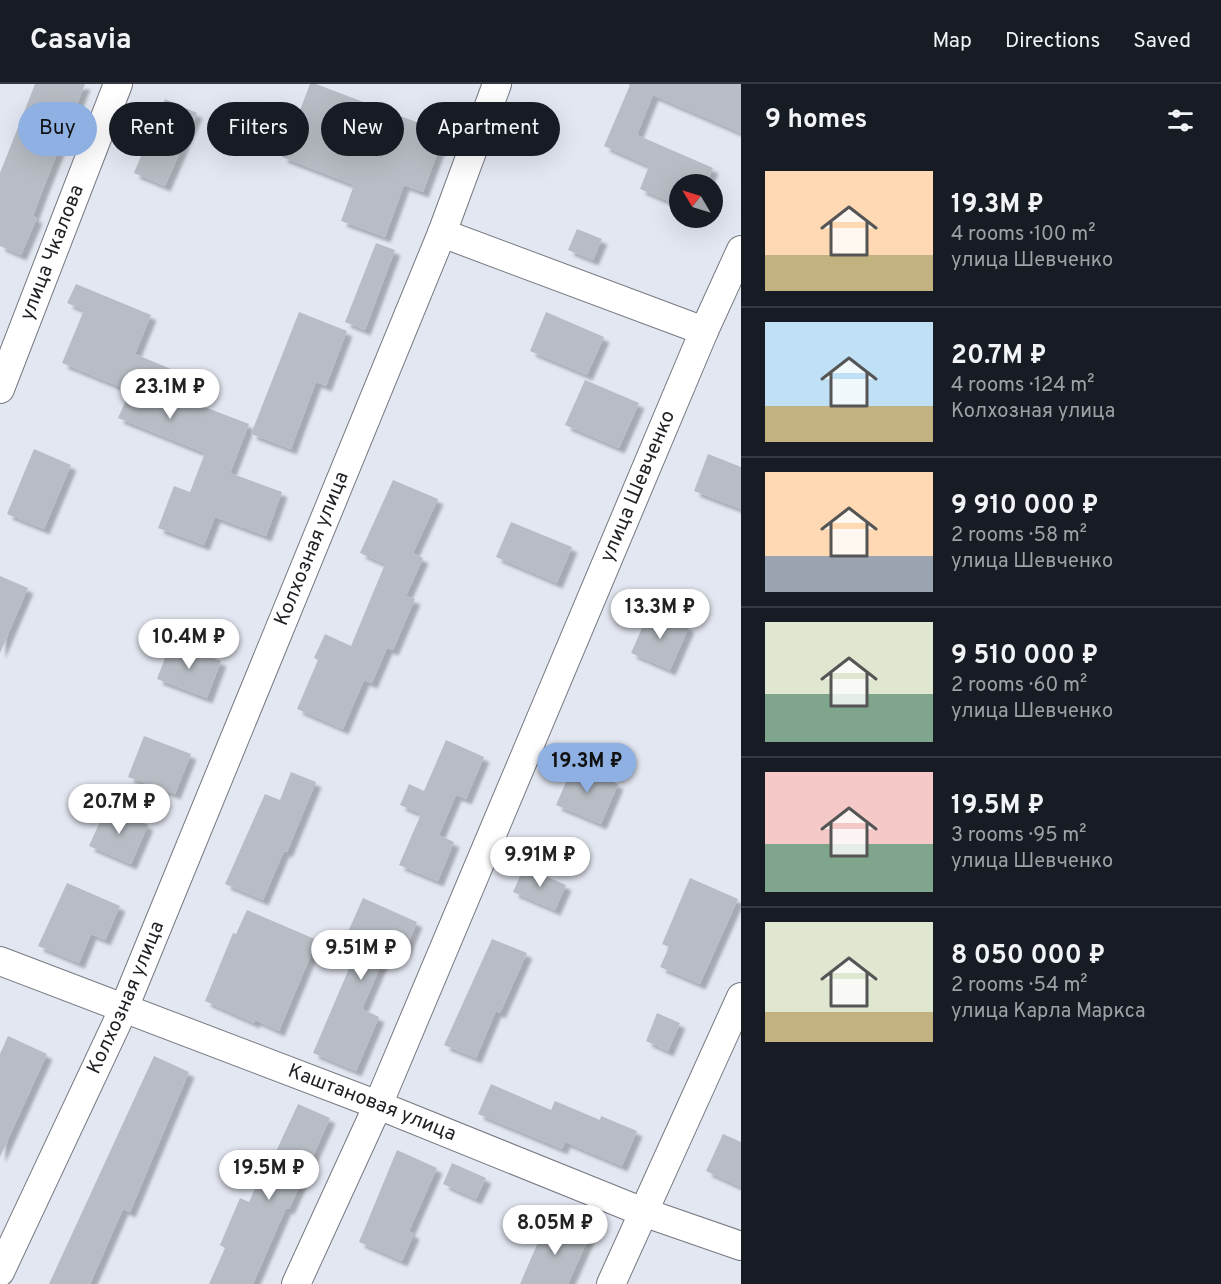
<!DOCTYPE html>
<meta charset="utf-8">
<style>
:root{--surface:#171b24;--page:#20242c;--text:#f1f3f6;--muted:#9ea1a6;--line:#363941;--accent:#8eb0e2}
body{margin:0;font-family:Overpass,sans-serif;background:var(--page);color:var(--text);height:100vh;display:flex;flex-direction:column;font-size:22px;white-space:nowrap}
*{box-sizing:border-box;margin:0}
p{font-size:20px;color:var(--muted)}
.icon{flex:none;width:33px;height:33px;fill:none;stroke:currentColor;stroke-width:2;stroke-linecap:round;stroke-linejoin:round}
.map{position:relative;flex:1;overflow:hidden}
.side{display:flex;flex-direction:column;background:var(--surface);width:480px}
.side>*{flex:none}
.guide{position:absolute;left:18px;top:18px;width:570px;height:54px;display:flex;gap:12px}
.needle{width:39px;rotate:308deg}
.controls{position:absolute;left:669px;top:90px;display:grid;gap:12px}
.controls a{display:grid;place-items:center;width:54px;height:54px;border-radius:50%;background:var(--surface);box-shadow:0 6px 24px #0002;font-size:30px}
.price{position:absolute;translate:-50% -51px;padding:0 14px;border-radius:21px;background:#fff;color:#222;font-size:20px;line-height:39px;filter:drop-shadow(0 2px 3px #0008)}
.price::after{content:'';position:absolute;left:50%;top:36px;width:18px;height:14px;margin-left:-9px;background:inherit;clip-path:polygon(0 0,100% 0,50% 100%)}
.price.active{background:var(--accent);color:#111}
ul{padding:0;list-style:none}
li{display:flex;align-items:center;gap:18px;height:150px;padding:0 24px}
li+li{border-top:2px solid var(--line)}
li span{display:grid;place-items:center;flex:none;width:168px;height:120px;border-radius:0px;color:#555}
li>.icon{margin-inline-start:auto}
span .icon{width:72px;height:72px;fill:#fffc;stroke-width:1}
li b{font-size:26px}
h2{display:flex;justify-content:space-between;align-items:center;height:72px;padding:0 24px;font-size:26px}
.chip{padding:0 21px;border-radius:27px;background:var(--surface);box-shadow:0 6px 24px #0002;font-size:21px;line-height:54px}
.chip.active{background:var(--accent);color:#111}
header{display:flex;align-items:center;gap:36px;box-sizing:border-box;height:84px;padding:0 30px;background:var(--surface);border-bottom:2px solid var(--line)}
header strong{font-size:28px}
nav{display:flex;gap:33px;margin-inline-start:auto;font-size:21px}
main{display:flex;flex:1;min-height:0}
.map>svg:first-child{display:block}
.building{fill:#b8bdc5;filter:url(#shadow)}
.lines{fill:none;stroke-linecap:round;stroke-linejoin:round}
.minor-casing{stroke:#757881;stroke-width:30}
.minor{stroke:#fff;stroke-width:28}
.labels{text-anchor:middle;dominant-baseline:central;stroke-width:5;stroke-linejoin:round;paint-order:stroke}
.street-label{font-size:20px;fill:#1f2024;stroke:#f0f5fe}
</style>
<header>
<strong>Casavia</strong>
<nav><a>Map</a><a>Directions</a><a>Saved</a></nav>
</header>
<main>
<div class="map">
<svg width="741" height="1200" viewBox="0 0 741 1200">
<defs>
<filter id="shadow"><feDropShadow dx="5.5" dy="5.5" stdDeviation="1.5" flood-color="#0004"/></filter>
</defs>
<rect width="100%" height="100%" fill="#e3e7f1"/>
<!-- building -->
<g class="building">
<polygon points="35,0 85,0 43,105 33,132 37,134 21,171 0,162 0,89"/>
<polygon points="310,0 316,0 445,49 423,108 404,101 385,153 341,137 354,101 282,73"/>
<polygon points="627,0 741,0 741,49 653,11 637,51 713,84 706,100 680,100 680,122 640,105 649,82 604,62 630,1"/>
<polygon points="165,15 197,29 165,102 134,89"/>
<polygon points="577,145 602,155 593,176 568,166"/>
<polygon points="376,159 395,166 365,246 345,238"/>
<polygon points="76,200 151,231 135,270 190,293 181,314 249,340 230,389 282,408 266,452 215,433 204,461 158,444 174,402 190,408 205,369 118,334 130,307 62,279 84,226 67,219"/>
<polygon points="299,228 347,247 326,302 316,298 291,365 251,350"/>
<polygon points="546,228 604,253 587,291 530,267"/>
<polygon points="585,296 639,319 619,364 565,341"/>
<polygon points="34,365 71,381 44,445 7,430"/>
<polygon points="708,370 741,383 741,425 694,407"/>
<polygon points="393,396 438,415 413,469 423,474 406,512 415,515 393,566 387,564 372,599 364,596 343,645 297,625 318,576 314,574 325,550 351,562 385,480 360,469"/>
<polygon points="511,438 572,463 557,499 496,473"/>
<polygon points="0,492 28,504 0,569"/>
<polygon points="650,526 689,543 670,586 631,569"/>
<polygon points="171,558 221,577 207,614 157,595"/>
<polygon points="144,652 191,670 175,710 128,693"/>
<polygon points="446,656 484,673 466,715 456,711 439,751 454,758 438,797 399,781 421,730 400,721 409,700 424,707"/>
<polygon points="574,680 618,700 601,740 556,721"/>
<polygon points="291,688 316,698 287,768 284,767 263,816 225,800 265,710 280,716"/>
<polygon points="107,722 148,741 131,780 89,762"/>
<polygon points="524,783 566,801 555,826 513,808"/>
<polygon points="690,794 738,815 700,900 660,883 669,863 662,860"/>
<polygon points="67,799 120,822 105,856 91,850 79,879 38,862"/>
<polygon points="363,814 417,838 405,867 390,860 362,925 379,933 356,987 313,969 351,880 332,872 343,848 347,850"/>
<polygon points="247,826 317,856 279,947 255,936 254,939 205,917 233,849 236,850"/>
<polygon points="492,855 527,869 500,929 496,927 476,974 444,961"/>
<polygon points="657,929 680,939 668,967 646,957"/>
<polygon points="8,952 47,970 0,1073 0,970"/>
<polygon points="154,972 189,988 130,1128 123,1125 90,1200 49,1200"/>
<polygon points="491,1000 551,1026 555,1017 600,1036 601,1032 637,1047 622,1082 565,1058 562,1065 478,1030"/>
<polygon points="298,1020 330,1034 289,1125 286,1124 253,1200 209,1200 225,1164 220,1161 240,1114 249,1118 264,1085 267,1087"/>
<polygon points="723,1050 741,1058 741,1103 706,1087"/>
<polygon points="397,1066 437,1084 409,1147 414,1150 402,1177 359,1158"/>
<polygon points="452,1079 486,1094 476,1115 443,1100"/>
<polygon points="548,1135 589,1153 568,1200 520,1200"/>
</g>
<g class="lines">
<defs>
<g id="minor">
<polyline points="442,149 704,247"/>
<path id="s1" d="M 0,305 L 118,0"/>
<path id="s2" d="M 0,877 L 378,1021 L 643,1128 L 741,1162"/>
<path id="s3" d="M 0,1188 L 124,924 L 442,149 L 497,0"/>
<path id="s4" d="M 296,1200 L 378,1021 L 704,247 L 741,166"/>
<polyline points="611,1200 741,913"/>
</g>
</defs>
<!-- minor casing -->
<use href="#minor" class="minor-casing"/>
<!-- minor -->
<use href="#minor" class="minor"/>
</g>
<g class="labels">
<!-- street labels -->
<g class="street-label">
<text stroke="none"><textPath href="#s1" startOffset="146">улица Чкалова</textPath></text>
<text stroke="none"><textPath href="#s4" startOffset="868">улица Шевченко</textPath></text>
<text stroke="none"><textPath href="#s3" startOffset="788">Колхозная улица</textPath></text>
<text stroke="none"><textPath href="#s3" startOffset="302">Колхозная улица</textPath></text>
<text stroke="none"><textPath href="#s2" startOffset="398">Каштановая улица</textPath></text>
</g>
</g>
</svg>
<div class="controls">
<a><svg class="needle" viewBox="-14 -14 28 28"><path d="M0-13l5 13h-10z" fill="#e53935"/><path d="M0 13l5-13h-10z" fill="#9ea1a6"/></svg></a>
</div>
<b class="price" style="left:170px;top:336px">23.1M ₽</b>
<b class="price" style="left:660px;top:556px">13.3M ₽</b>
<b class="price" style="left:189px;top:586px">10.4M ₽</b>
<b class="price active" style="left:587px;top:710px">19.3M ₽</b>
<b class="price" style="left:119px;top:751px">20.7M ₽</b>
<b class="price" style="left:540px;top:804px">9.91M ₽</b>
<b class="price" style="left:361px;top:897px">9.51M ₽</b>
<b class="price" style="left:269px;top:1117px">19.5M ₽</b>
<b class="price" style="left:555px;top:1172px">8.05M ₽</b>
<div class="guide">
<a class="chip active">Buy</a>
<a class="chip">Rent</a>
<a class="chip">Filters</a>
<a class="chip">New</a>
<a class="chip">Apartment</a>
</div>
</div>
<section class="side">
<h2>9 homes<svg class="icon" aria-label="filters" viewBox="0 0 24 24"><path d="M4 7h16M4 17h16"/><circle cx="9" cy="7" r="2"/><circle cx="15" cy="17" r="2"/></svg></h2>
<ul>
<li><span style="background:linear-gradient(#ffd9b3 70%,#c2b280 0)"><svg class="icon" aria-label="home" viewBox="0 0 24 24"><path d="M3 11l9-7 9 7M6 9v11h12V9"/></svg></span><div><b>19.3M ₽</b><p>4 rooms · 100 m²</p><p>улица Шевченко</p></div></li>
<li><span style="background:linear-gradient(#bfe0f5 70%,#c2b280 0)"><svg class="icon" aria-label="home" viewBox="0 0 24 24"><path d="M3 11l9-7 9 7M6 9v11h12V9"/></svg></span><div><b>20.7M ₽</b><p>4 rooms · 124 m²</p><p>Колхозная улица</p></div></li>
<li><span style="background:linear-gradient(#ffd9b3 70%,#9aa5b1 0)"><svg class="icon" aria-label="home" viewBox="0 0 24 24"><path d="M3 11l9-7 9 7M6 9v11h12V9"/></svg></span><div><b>9 910 000 ₽</b><p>2 rooms · 58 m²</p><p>улица Шевченко</p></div></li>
<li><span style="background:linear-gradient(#dfe7d0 60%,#7fa58c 0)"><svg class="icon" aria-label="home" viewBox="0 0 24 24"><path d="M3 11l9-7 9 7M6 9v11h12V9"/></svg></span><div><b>9 510 000 ₽</b><p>2 rooms · 60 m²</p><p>улица Шевченко</p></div></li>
<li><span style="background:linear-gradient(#f6c9c9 60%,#7fa58c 0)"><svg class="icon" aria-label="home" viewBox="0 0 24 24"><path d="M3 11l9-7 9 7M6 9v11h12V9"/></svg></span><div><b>19.5M ₽</b><p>3 rooms · 95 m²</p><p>улица Шевченко</p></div></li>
<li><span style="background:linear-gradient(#dfe7d0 75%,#c2b280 0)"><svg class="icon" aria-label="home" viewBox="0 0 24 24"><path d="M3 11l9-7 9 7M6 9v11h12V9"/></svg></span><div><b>8 050 000 ₽</b><p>2 rooms · 54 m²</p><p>улица Карла Маркса</p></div></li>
</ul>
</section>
</main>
